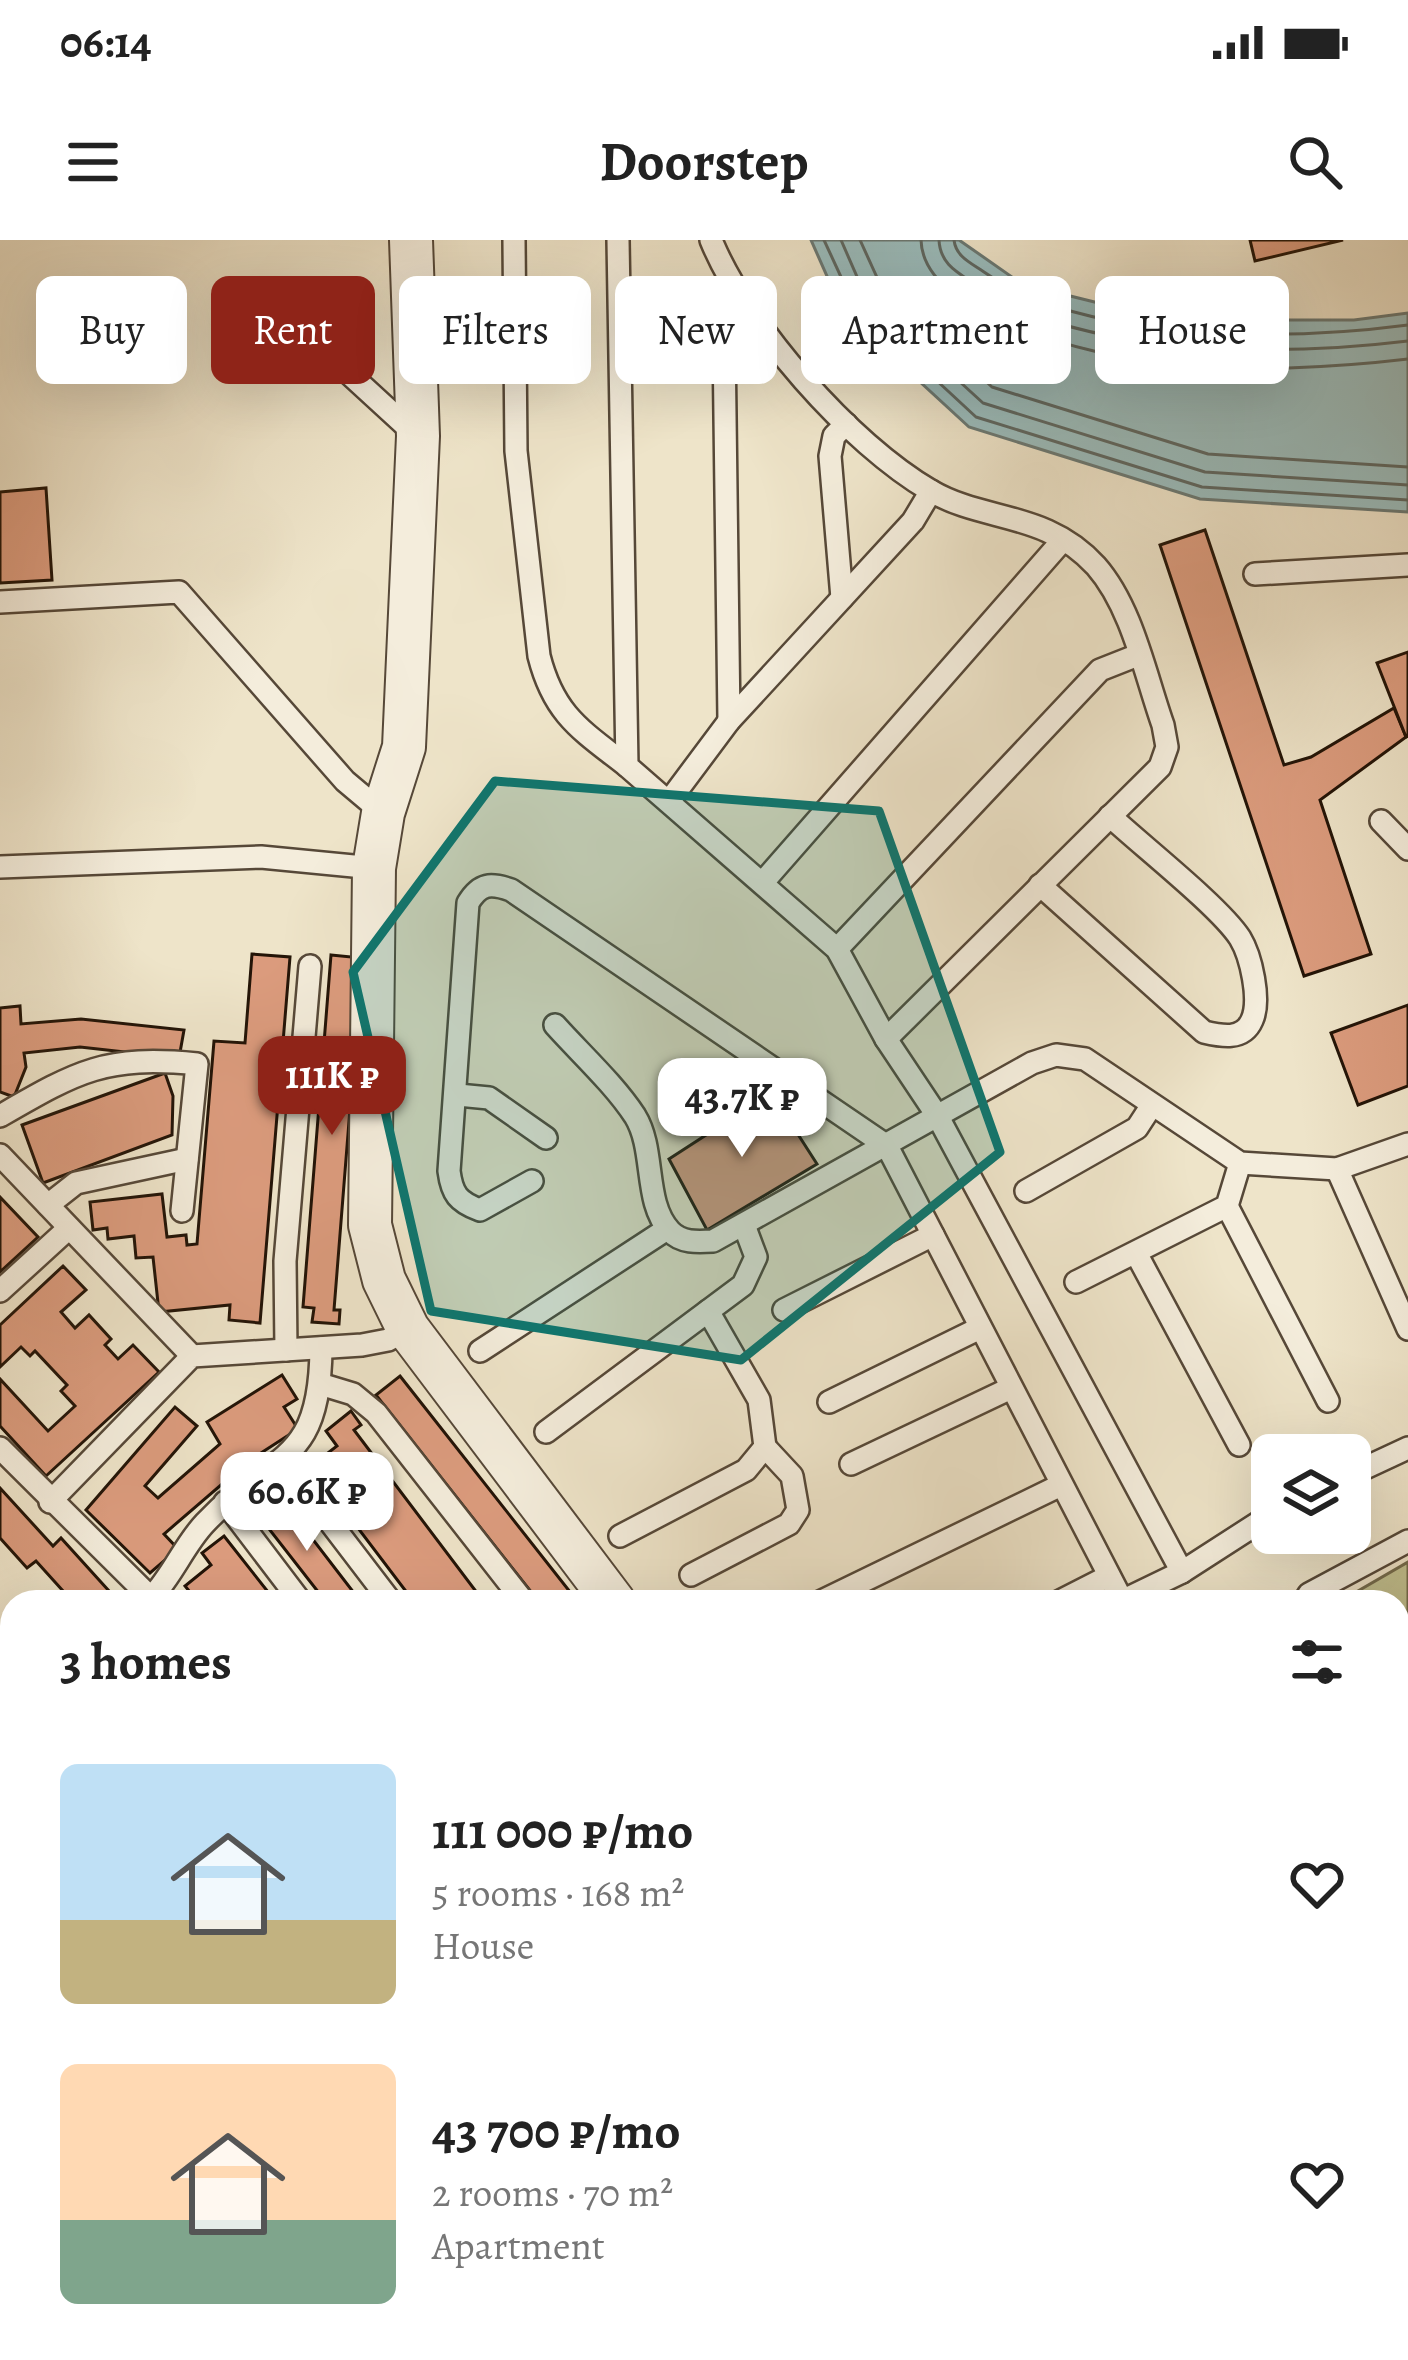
<!DOCTYPE html>
<meta charset="utf-8">
<style>
:root{--surface:#fff;--page:#f6f6f6;--text:#222;--muted:#767676;--accent:#8f2418}
body{margin:0;font-family:Alegreya,serif;background:var(--page);color:var(--text);height:100vh;display:flex;flex-direction:column;font-size:45px;white-space:nowrap}
*{box-sizing:border-box;margin:0}
p{font-size:39px;color:var(--muted)}
.icon{flex:none;width:66px;height:66px;fill:none;stroke:currentColor;stroke-width:2;stroke-linecap:round;stroke-linejoin:round}
.map{position:relative;flex:1;overflow:hidden}
.drawer{position:absolute;left:0px;top:1350px;width:1410px;height:771px;display:flex;flex-direction:column;background:var(--surface);border-radius:36px 36px 0 0;box-shadow:0 12px 48px #0002}
.drawer>*{flex:none}
.banner{position:absolute;left:36px;top:36px;width:1338px;height:108px;display:flex;gap:24px}
.fabs{position:absolute;left:1251px;top:1194px;display:grid;gap:24px}
.fabs a{display:grid;place-items:center;width:120px;height:120px;border-radius:18px;background:var(--surface);box-shadow:0 12px 48px #0002;font-size:60px}
.price{position:absolute;translate:-50% -102px;padding:0 27px;border-radius:24px;background:#fff;color:#222;font-size:39px;line-height:78px;filter:drop-shadow(0 3px 6px #0008)}
.price::after{content:'';position:absolute;left:50%;top:72px;width:36px;height:27px;margin-left:-18px;background:inherit;clip-path:polygon(0 0,100% 0,50% 100%)}
.price.on{background:var(--accent);color:#fff}
ul{padding:0;list-style:none}
li{display:flex;align-items:center;gap:36px;height:300px;padding:0 60px}
li span{display:grid;place-items:center;flex:none;width:336px;height:240px;border-radius:18px;color:#555}
li>.icon{margin-inline-start:auto}
span .icon{width:144px;height:144px;fill:#fffc;stroke-width:1}
li b{font-size:51px}
h2{display:flex;justify-content:space-between;align-items:center;height:144px;padding:0 60px;font-size:51px}
.tag{padding:0 42px;border-radius:18px;background:var(--surface);box-shadow:0 12px 48px #0002;font-size:42px;line-height:108px}
.tag.on{background:var(--accent);color:#fff}
.status{display:flex;justify-content:space-between;align-items:center;height:84px;padding:0 60px;background:var(--surface);direction:ltr}
.status svg{height:33px;fill:currentColor}
header{display:flex;justify-content:space-between;align-items:center;height:156px;padding:0 60px;background:var(--surface);font-size:54px;font-weight:600}
.map>svg:first-child{display:block}
.green{fill:#c1c191;stroke:#726a4c;stroke-width:3}
.water{fill:#9bbdbd;stroke:#6b7974;stroke-width:3}
.lines{fill:none;stroke-linecap:round;stroke-linejoin:round}
.shore{stroke:#5f6862;stroke-width:3}
.building{fill:#db9b7d;stroke:#231407;stroke-width:3}
.lane-casing{stroke:#564838;stroke-width:26}
.street-casing{stroke:#564838;stroke-width:46}
.secondary-casing{stroke:#231407;stroke-width:64}
.path{stroke:#231407;stroke-width:6;stroke-dasharray:3 6;stroke-linecap:butt}
.lane{stroke:#f4eddc;stroke-width:21}
.street{stroke:#f4eddc;stroke-width:42}
.secondary{stroke:#f4eddc;stroke-width:60}
.tram{stroke:#231407;stroke-width:3}
.marked{fill:#0f766e;fill-opacity:0.2;stroke:#0f766e;stroke-width:9;stroke-linejoin:round}
</style>
<div class="status"><b>06:14</b><svg viewBox="0 0 49 12"><path d="M0 12V9h3v3zM5 12V6h3v6zM10 12V3h3v9zM15 12V0h3v12zM26 1h20v11H26zM47 4h2v5h-2z"/></svg></div>
<header><svg class="icon" aria-label="menu" viewBox="0 0 24 24"><path d="M4 6h16M4 12h16M4 18h16"/></svg>Doorstep<svg class="icon" aria-label="search" viewBox="0 0 24 24"><circle cx="10" cy="10" r="6"/><path d="M15 15l6 6"/></svg></header>
<div class="map">
<svg width="1408" height="2120" viewBox="0 0 1408 2120">
<rect width="100%" height="100%" fill="#eee4c9"/>
<filter id="stains"><feTurbulence type="fractalNoise" baseFrequency=".00167" numOctaves="4"/><feColorMatrix values="0 0 0 0 .2 0 0 0 0 .09 0 0 0 0 .02 0 0 0 .5 -.17"/></filter>
<radialGradient id="worn" r=".72"><stop offset=".6" stop-color="#630" stop-opacity="0"/><stop offset="1" stop-color="#630" stop-opacity=".3"/></radialGradient>
<!-- green -->
<g class="green">
<polygon points="1408,1322 1408,1591 1398,1583 1398,1362 1339,1362"/>
<polygon points="12,1957 12,2109 89,2109 90,2120 0,2120 0,1958"/>
<polygon points="1408,2041 1408,2120 1225,2120 1251,2109 1398,2109 1398,2045"/>
<polygon points="1138,2109 1209,2109 1185,2120 1116,2120"/>
</g>
<!-- water -->
<g class="water">
<polygon points="811,0 959,0 1022,44 1167,80 1354,80 1408,73 1408,272 1200,259 969,187 842,70"/>
<polygon points="0,1513 12,1522 12,1897 0,1871"/>
<polygon points="89,2109 300,2109 304,2120 90,2120"/>
</g>
<g class="lines">
<!-- shore -->
<g class="shore">
<polyline points="824,0 853,63 976,177 1202,247 1408,260"/>
<polyline points="841,0 865,55 983,163 1205,232 1408,245"/>
<polyline points="860,0 880,44 992,147 1208,214 1408,227"/>
<path d="M 921,0 C 923,78 1098,115 1160,124 C 1225,134 1341,127 1408,119"/>
<path d="M 939,0 C 940,25 959,33 978,46 C 1083,118 1285,116 1408,101"/>
<path d="M 954,0 C 956,17 971,23 984,32 C 1087,103 1286,101 1408,85"/>
</g>
</g>
<!-- building -->
<g class="building">
<polygon points="1250,0 1343,0 1255,21"/>
<polygon points="46,248 52,340 0,343 0,252"/>
<polygon points="1205,290 1284,525 1311,517 1394,468 1406,497 1320,560 1371,714 1304,736 1160,305"/>
<polygon points="1408,412 1408,496 1406,497 1377,423"/>
<polygon points="252,714 290,717 260,1083 229,1080 230,1065 159,1072 153,1017 136,1018 134,996 108,999 107,988 93,990 90,962 162,954 167,997 186,995 187,1005 197,1004 214,801 245,803"/>
<polygon points="331,715 362,718 334,1070 340,1070 339,1084 312,1082 314,1068 303,1067"/>
<polygon points="1408,765 1408,846 1358,865 1331,793"/>
<polygon points="20,766 21,784 81,779 184,790 179,818 80,807 24,813 26,827 14,857 0,852 0,768"/>
<polygon points="165,833 173,856 172,895 43,943 22,885"/>
<polygon points="765,843 817,924 707,990 669,919 723,884"/>
<polygon points="0,957 38,997 0,1032"/>
<polygon points="63,1026 86,1050 61,1072 75,1088 89,1075 111,1099 105,1105 118,1119 133,1105 159,1132 46,1236 0,1186 0,1139 48,1191 75,1166 61,1151 67,1145 35,1111 30,1116 21,1107 0,1127 0,1085"/>
<polygon points="282,1135 297,1159 284,1167 298,1189 250,1220 164,1294 178,1309 150,1333 86,1270 175,1167 197,1186 145,1246 158,1258 220,1204 207,1182"/>
<polygon points="400,1136 578,1362 539,1362 376,1155"/>
<polygon points="351,1171 361,1185 354,1190 484,1362 414,1362 311,1226 337,1206 326,1191"/>
<polygon points="0,1248 53,1306 61,1298 119,1362 73,1362 36,1321 27,1328 0,1298"/>
<polygon points="281,1258 361,1362 326,1362 259,1276"/>
<polygon points="224,1296 276,1362 198,1362 185,1346 211,1325 202,1313"/>
</g>
<g class="lines">
<defs>
<g id="lane">
<path d="M 514,0 L 516,211 L 539,416 C 554,475 581,490 627,526"/>
<polyline points="618,0 627,526 837,709 886,799 938,877 1182,1332"/>
<path d="M 711,0 C 746,86 850,204 931,251 C 984,282 1046,271 1096,326 C 1132,367 1145,434 1163,485 L 1167,507 L 1160,527 L 886,799"/>
<polyline points="271,62 417,196"/>
<polyline points="1255,334 1408,325"/>
<polyline points="842,358 830,216 834,196 846,184"/>
<polyline points="0,362 179,352 345,541 383,573"/>
<polyline points="729,481 724,100 731,82 747,73"/>
<polyline points="670,560 729,481 913,281 931,251"/>
<polyline points="1381,581 1408,609"/>
<polyline points="0,627 261,617 374,628"/>
<polyline points="764,641 1062,301"/>
<path d="M 1040,645 L 1204,792 C 1221,796 1243,801 1252,780 C 1261,760 1251,716 1240,698 C 1220,667 1141,605 1110,576"/>
<polyline points="837,709 1100,430 1138,415"/>
<path d="M 555,785 C 581,814 614,844 635,876 C 656,910 643,962 670,991 C 681,1003 697,1002 713,1001 L 1032,823 L 1056,815 L 1085,819 L 1240,923 L 1337,929 L 1408,904"/>
<polyline points="458,855 489,858 546,898"/>
<path d="M 0,876 C 78,831 105,815 197,824 L 182,971"/>
<polyline points="0,915 192,1116"/>
<polyline points="1337,929 1408,1089"/>
<path d="M 532,941 L 480,970 C 458,962 452,954 449,931 L 468,663 C 480,643 491,643 511,650 L 887,906 L 1123,1362"/>
<polyline points="1026,951 1137,888 1152,865"/>
<polyline points="48,965 76,943 187,919"/>
<polyline points="1227,966 1328,1161"/>
<polyline points="1136,1013 1239,1205"/>
<polyline points="1076,1042 1227,966 1240,923"/>
<polyline points="0,1051 69,988"/>
<polyline points="784,1070 933,995"/>
<polyline points="286,1110 285,1021 310,726"/>
<polyline points="480,1111 667,989"/>
<polyline points="320,1144 353,1154 376,1173 524,1362"/>
<polyline points="829,1162 980,1088"/>
<polyline points="546,1192 743,1045 756,1017 744,985"/>
<polyline points="0,1208 155,1362"/>
<polyline points="284,1222 391,1362"/>
<polyline points="851,1224 1011,1148"/>
<polyline points="1350,1235 1408,1208"/>
<polyline points="50,1262 192,1116 362,1105 388,1100 408,1089"/>
<polyline points="225,1262 301,1362"/>
<polyline points="620,1296 746,1230 765,1207 759,1160 708,1071"/>
<polyline points="691,1335 789,1284 798,1270 792,1236 765,1207"/>
<path d="M 151,1358 C 173,1335 184,1305 205,1283 C 274,1210 320,1227 321,1108"/>
<polyline points="1122,1361 1182,1332 1272,1274"/>
<polyline points="820,1362 1061,1245"/>
<polyline points="1058,1362 1109,1336"/>
<polyline points="1304,1362 1309,1354 1408,1301"/>
<polyline points="1398,1601 1408,1609"/>
</g>
<g id="street">
<polyline points="411,0 418,196 404,507 383,573 374,628 370,985 384,1040 408,1089 614,1362"/>
<polyline points="0,1900 12,1897"/>
</g>
<g id="secondary">
<polyline points="1398,1818 1408,1813"/>
<polyline points="1398,1936 1408,1931"/>
<polyline points="812,2120 833,2109"/>
<polyline points="1043,2120 1064,2109"/>
</g>
</defs>
<!-- lane casing -->
<use href="#lane" class="lane-casing"/>
<!-- street casing -->
<use href="#street" class="street-casing"/>
<!-- secondary casing -->
<use href="#secondary" class="secondary-casing"/>
<!-- path -->
<g class="path">
<polyline points="1398,1762 1408,1757"/>
<polyline points="399,2109 403,2120"/>
<polyline points="710,2120 731,2109"/>
</g>
<!-- lane -->
<use href="#lane" class="lane"/>
<!-- street -->
<use href="#street" class="street"/>
<!-- secondary -->
<use href="#secondary" class="secondary"/>
<!-- tram -->
<g class="tram">
<polyline points="1398,1887 1408,1882"/>
<polyline points="912,2120 933,2109"/>
<polyline points="955,2120 976,2109"/>
</g>
</g>
<!-- marked area -->
<path class="marked" d="M 495,541 L 879,571 L 1000,912 L 741,1120 L 431,1071 L 353,732 Z"/>
<rect width="100%" height="100%" filter="url(#stains)"/>
<rect width="100%" height="100%" fill="url(#worn)"/>
</svg>
<div class="fabs">
<a><svg class="icon" aria-label="layers" viewBox="0 0 24 24"><path d="M12 4l9 5-9 5-9-5zM3 14l9 5 9-5"/></svg></a>
</div>
<b class="price on" style="left:332px;top:898px">111K ₽</b>
<b class="price" style="left:742px;top:920px">43.7K ₽</b>
<b class="price" style="left:307px;top:1314px">60.6K ₽</b>
<div class="banner">
<a class="tag">Buy</a>
<a class="tag on">Rent</a>
<a class="tag">Filters</a>
<a class="tag">New</a>
<a class="tag">Apartment</a>
<a class="tag">House</a>
</div>
<section class="drawer">
<h2>3 homes<svg class="icon" aria-label="filters" viewBox="0 0 24 24"><path d="M4 7h16M4 17h16"/><circle cx="9" cy="7" r="2"/><circle cx="15" cy="17" r="2"/></svg></h2>
<ul>
<li><span style="background:linear-gradient(#bfe0f5 65%,#c2b280 0)"><svg class="icon" aria-label="home" viewBox="0 0 24 24"><path d="M3 11l9-7 9 7M6 9v11h12V9"/></svg></span><div><b>111 000 ₽/mo</b><p>5 rooms · 168 m²</p><p>House</p></div><svg class="icon" aria-label="heart" viewBox="0 0 24 24"><path d="M12 20l-8-8c-3-5 5-10 8-4 3-6 11-1 8 4z"/></svg></li>
<li><span style="background:linear-gradient(#ffd9b3 65%,#7fa58c 0)"><svg class="icon" aria-label="home" viewBox="0 0 24 24"><path d="M3 11l9-7 9 7M6 9v11h12V9"/></svg></span><div><b>43 700 ₽/mo</b><p>2 rooms · 70 m²</p><p>Apartment</p></div><svg class="icon" aria-label="heart" viewBox="0 0 24 24"><path d="M12 20l-8-8c-3-5 5-10 8-4 3-6 11-1 8 4z"/></svg></li>
</ul>
</section>
</div>
